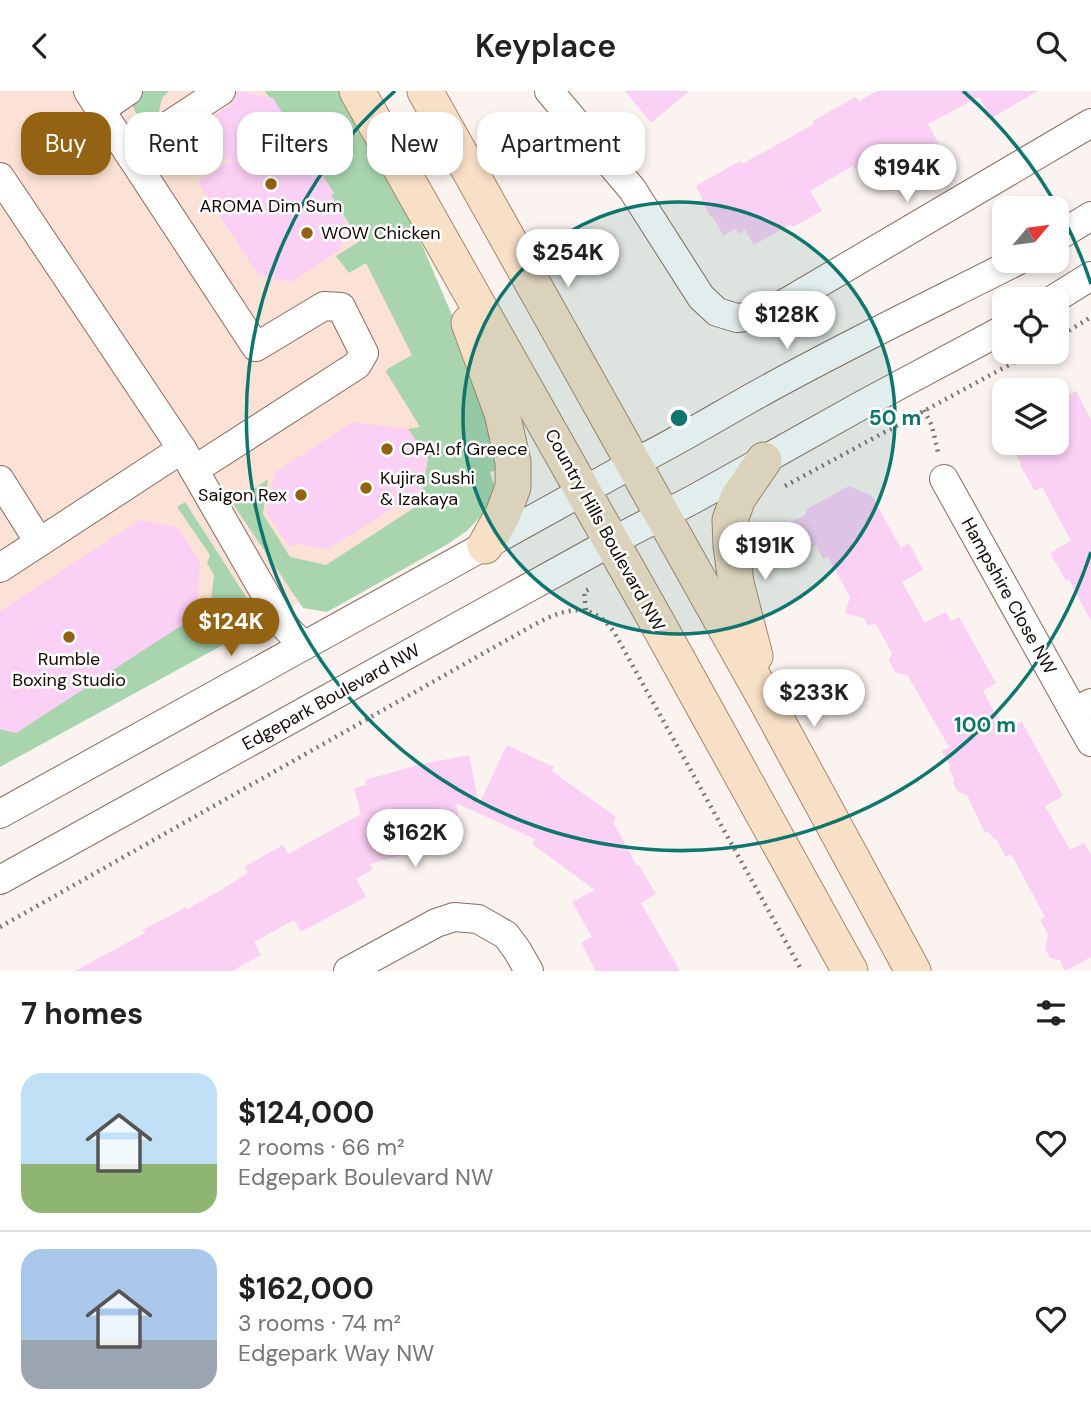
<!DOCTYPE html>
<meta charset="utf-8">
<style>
:root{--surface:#fff;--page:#f6f6f6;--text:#222;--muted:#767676;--line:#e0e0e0;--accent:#936212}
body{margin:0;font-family:"DM Sans",sans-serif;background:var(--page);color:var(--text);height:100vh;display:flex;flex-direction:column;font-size:26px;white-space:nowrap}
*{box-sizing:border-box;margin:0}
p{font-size:23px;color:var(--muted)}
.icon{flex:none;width:38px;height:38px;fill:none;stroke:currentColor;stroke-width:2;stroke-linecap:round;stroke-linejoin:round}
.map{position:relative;height:880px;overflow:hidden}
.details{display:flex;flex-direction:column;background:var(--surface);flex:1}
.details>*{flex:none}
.banner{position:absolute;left:21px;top:21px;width:700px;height:63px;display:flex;gap:14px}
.needle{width:46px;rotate:61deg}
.controls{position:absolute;left:992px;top:105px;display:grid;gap:14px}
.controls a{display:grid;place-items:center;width:77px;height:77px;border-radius:14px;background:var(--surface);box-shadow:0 4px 10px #0003;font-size:35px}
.price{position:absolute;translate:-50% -60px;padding:0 16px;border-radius:24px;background:#fff;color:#222;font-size:23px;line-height:46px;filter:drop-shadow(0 2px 4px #0008)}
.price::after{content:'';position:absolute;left:50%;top:42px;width:21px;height:16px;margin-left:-10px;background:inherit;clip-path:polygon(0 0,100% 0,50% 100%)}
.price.selected{background:var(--accent);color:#fff}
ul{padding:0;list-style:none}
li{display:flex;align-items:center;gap:21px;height:175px;padding:0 21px}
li+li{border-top:2px solid var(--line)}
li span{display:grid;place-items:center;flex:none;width:196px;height:140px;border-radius:21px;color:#555}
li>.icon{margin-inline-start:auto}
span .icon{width:84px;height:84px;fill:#fffc;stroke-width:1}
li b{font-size:30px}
h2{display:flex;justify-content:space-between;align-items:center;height:84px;padding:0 21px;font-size:30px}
.chip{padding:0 24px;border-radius:21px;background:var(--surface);box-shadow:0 4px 10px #0003;font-size:24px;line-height:63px}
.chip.selected{background:var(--accent);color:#fff}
header{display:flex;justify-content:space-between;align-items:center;height:91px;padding:0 21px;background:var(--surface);font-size:32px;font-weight:600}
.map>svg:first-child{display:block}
.built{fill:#fce2d6}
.green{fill:#a8d5ae}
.building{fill:#fbd0f5}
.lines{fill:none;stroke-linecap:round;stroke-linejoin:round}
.minor-casing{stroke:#896a5c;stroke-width:30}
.major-casing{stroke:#a5876a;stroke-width:37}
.path{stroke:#807773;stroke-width:4.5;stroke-dasharray:2 5;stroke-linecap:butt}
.minor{stroke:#fff;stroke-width:28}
.major{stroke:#f8e0c7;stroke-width:35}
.ring{fill:none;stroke:#0f766e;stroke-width:3.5}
.poi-dot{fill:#936212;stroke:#fff;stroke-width:2.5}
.labels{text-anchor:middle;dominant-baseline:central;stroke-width:5;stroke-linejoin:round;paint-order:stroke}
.poi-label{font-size:18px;fill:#130804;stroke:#fff;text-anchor:start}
.street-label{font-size:18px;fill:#130804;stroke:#fff}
.centre{fill:#0f766e;stroke:#fff;stroke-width:3.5}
.ring-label{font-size:21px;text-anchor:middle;font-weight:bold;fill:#0f766e;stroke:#fff;stroke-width:5;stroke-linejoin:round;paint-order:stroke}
</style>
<header><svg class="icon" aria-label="back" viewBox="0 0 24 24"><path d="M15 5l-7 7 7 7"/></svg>Keyplace<svg class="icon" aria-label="search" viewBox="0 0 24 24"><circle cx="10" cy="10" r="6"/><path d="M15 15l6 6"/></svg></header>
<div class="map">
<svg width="1091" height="880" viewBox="0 0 1091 880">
<rect width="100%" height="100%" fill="#faf3f0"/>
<!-- built -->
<polygon class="built" points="0,0 303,0 489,391 312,504 0,673"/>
<!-- green -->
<g class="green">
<path d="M 142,0 L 169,0 L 162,7 L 158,25 L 146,33 C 139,28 132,18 132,9 Z"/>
<polygon points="265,0 341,0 419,147 484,299 504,378 490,381 494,394 490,405 493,412 468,439 448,453 327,521 303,517 233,413 268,388 263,423 290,466 326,474 420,413 424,403 422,399 428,368 408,338 420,336 386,281 387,278 412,264 366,172 349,182 336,165 360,150 331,104 333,101 319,79 317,80 271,7 269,6"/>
<polygon points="185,411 263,532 0,676 0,638 16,642 162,546 176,532 180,536 200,522 209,525 214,484 207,472 210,464 177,416"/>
</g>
<!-- building -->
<g class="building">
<polygon points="237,0 273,7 317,80 319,79 334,102 331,104 346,130 340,159 291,191 258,184 198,91 232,69 182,61 185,44 230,14 235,8"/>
<polygon points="625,0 689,0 651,32"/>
<polygon points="877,0 1038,0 991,27 979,6 928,33 940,55 908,73 906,69 870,89 862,74 855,78 853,75 810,100 822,120 793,136 791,133 754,154 745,139 738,143 736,138 723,145 713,126 710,125 696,95 740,70 742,73 814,33 812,30 856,6 859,10"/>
<polygon points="1076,300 1091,329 1091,530 1069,489 1066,490 1050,462 1071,450 1042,396 1035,400 1020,374 1021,373 1010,352 1057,352 1057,310"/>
<polygon points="353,331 408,338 428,368 422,399 328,458 296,453 289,456 266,421 275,381"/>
<polygon points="849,395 872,405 901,457 909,452 923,479 902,491 925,532 946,521 951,530 959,526 996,592 983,600 1005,640 1022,631 1063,705 1045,715 1070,759 1084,752 1091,764 1091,866 1065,880 1060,869 1050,867 1045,858 1048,843 1040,829 1045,826 1011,763 1006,766 996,748 994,749 990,742 984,740 967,704 958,701 953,693 954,688 949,678 950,674 942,660 949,656 908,585 895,581 889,570 892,562 875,532 868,535 864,527 845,522 850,506 828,466 823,468 816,454 804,460 788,433 805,424 807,418"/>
<polygon points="140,429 179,437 200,472 196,525 16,642 0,638 0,520"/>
<polygon points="507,654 554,676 552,680 616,726 613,731 637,775 639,774 656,803 641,812 680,880 596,880 581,852 592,846 572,811 595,799 532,753 535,748 456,712 461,740 427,747 429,756 370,773 373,778 356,788 366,806 301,841 294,829 254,851 261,864 232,880 75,880 145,842 143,839 186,816 187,818 221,799 248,782 244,776 283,754 288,763 361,723 354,697 366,694 365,689 422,673 469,664 479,713"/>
</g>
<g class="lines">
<defs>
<g id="minor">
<polyline points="88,0 256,256 324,215 341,216 364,262 357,274 194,379"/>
<polyline points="549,0 632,98 701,206 717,221 737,227 765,224 1091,32"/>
<polyline points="100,19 128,0"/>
<polyline points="128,61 221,0"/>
<polyline points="0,86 182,358 282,532 303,555"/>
<polyline points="1057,146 1091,125"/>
<polyline points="1054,208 1091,185"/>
<polyline points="944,388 1074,621"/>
<polyline points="0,389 39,451"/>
<polyline points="0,477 182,358"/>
<polyline points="1091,612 1074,621 1091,651"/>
<path d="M 0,723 L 634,372 C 674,352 712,329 751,307 C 838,258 928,215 1017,170"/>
<polyline points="0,789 611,451 694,408 862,314 1004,238"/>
<polyline points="348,880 436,832 454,826 478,828 506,844 517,859 529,880"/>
</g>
<g id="major">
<polyline points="357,0 653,524 850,880"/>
<polyline points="425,0 766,609 913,880"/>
<polyline points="469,232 502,322 513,371 513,396 503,423 485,455"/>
<polyline points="755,565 736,492 731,454 730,429 738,407 764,369"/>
</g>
</defs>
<!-- minor casing -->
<use href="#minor" class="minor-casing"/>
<!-- major casing -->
<use href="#major" class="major-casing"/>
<!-- path -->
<g class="path">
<polyline points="1057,247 1091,226"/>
<polyline points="924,319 932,335 938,361"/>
<polyline points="785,395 1033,261"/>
<polyline points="586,519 584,501 589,498"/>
<path d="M 0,836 L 505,550 C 540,532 583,496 614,541 L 802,880"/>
</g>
<!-- minor -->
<use href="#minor" class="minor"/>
<!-- major -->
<use href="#major" class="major"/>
</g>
<!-- distance rings -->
<circle cx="679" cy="327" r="216" fill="#0f766e" fill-opacity=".12"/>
<g class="ring">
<circle cx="679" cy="327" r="216"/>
<path d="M1091 461A433 433 0 1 1 395 0M963 0A433 433 0 0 1 1091 193"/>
</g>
<!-- markers -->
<g class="poi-dot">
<circle cx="271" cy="93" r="7"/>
<circle cx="307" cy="142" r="7"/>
<circle cx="387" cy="358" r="7"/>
<circle cx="366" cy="397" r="7"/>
<circle cx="301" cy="404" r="7"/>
<circle cx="69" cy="546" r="7"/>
</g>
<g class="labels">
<!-- poi labels -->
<g class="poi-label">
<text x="271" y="115" text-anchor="middle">AROMA Dim Sum</text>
<text x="321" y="142">WOW Chicken</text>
<text x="401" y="358">OPA! of Greece</text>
<text x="380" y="387">Kujira Sushi<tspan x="380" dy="21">&amp; Izakaya</tspan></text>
<text x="287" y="404" text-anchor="end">Saigon Rex</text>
<text x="69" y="568" text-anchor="middle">Rumble<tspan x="69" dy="21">Boxing Studio</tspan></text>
</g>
<!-- street labels -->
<g class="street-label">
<text transform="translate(605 439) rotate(61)">Country Hills Boulevard NW</text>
<text transform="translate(1009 505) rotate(61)">Hampshire Close NW</text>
<text transform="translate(331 606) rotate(-29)">Edgepark Boulevard NW</text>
</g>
</g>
<circle cx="679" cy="327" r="10" class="centre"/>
<g class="ring-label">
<text x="895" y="334">50 m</text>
<text x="985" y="641">100 m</text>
</g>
</svg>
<div class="controls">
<a><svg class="needle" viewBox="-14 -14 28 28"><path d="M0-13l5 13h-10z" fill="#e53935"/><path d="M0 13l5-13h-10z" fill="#767676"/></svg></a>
<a><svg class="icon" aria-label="locate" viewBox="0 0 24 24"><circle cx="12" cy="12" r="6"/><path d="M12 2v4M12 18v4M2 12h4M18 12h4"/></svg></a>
<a><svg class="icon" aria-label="layers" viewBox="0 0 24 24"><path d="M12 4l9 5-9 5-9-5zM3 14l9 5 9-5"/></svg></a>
</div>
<b class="price" style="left:907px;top:113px">$194K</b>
<b class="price" style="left:568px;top:198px">$254K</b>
<b class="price" style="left:787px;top:260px">$128K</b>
<b class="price" style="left:765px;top:491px">$191K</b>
<b class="price selected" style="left:231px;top:567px">$124K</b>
<b class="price" style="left:814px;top:638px">$233K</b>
<b class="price" style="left:415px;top:778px">$162K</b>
<div class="banner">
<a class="chip selected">Buy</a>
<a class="chip">Rent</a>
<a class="chip">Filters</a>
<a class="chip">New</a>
<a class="chip">Apartment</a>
</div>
</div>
<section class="details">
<h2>7 homes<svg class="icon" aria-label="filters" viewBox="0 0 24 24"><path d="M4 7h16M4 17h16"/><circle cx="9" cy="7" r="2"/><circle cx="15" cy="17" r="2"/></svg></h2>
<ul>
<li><span style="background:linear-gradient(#bfe0f5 65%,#8fb573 0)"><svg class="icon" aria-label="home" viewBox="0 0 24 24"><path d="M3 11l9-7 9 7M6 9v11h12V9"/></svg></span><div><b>$124,000</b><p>2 rooms · 66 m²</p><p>Edgepark Boulevard NW</p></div><svg class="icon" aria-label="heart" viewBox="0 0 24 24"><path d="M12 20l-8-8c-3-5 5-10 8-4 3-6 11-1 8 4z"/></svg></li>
<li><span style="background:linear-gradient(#a9c7e8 65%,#9aa5b1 0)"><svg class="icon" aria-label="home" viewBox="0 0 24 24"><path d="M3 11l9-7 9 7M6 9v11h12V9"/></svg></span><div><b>$162,000</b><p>3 rooms · 74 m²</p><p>Edgepark Way NW</p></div><svg class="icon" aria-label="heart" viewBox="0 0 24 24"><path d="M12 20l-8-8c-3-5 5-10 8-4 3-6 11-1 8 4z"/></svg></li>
</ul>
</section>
